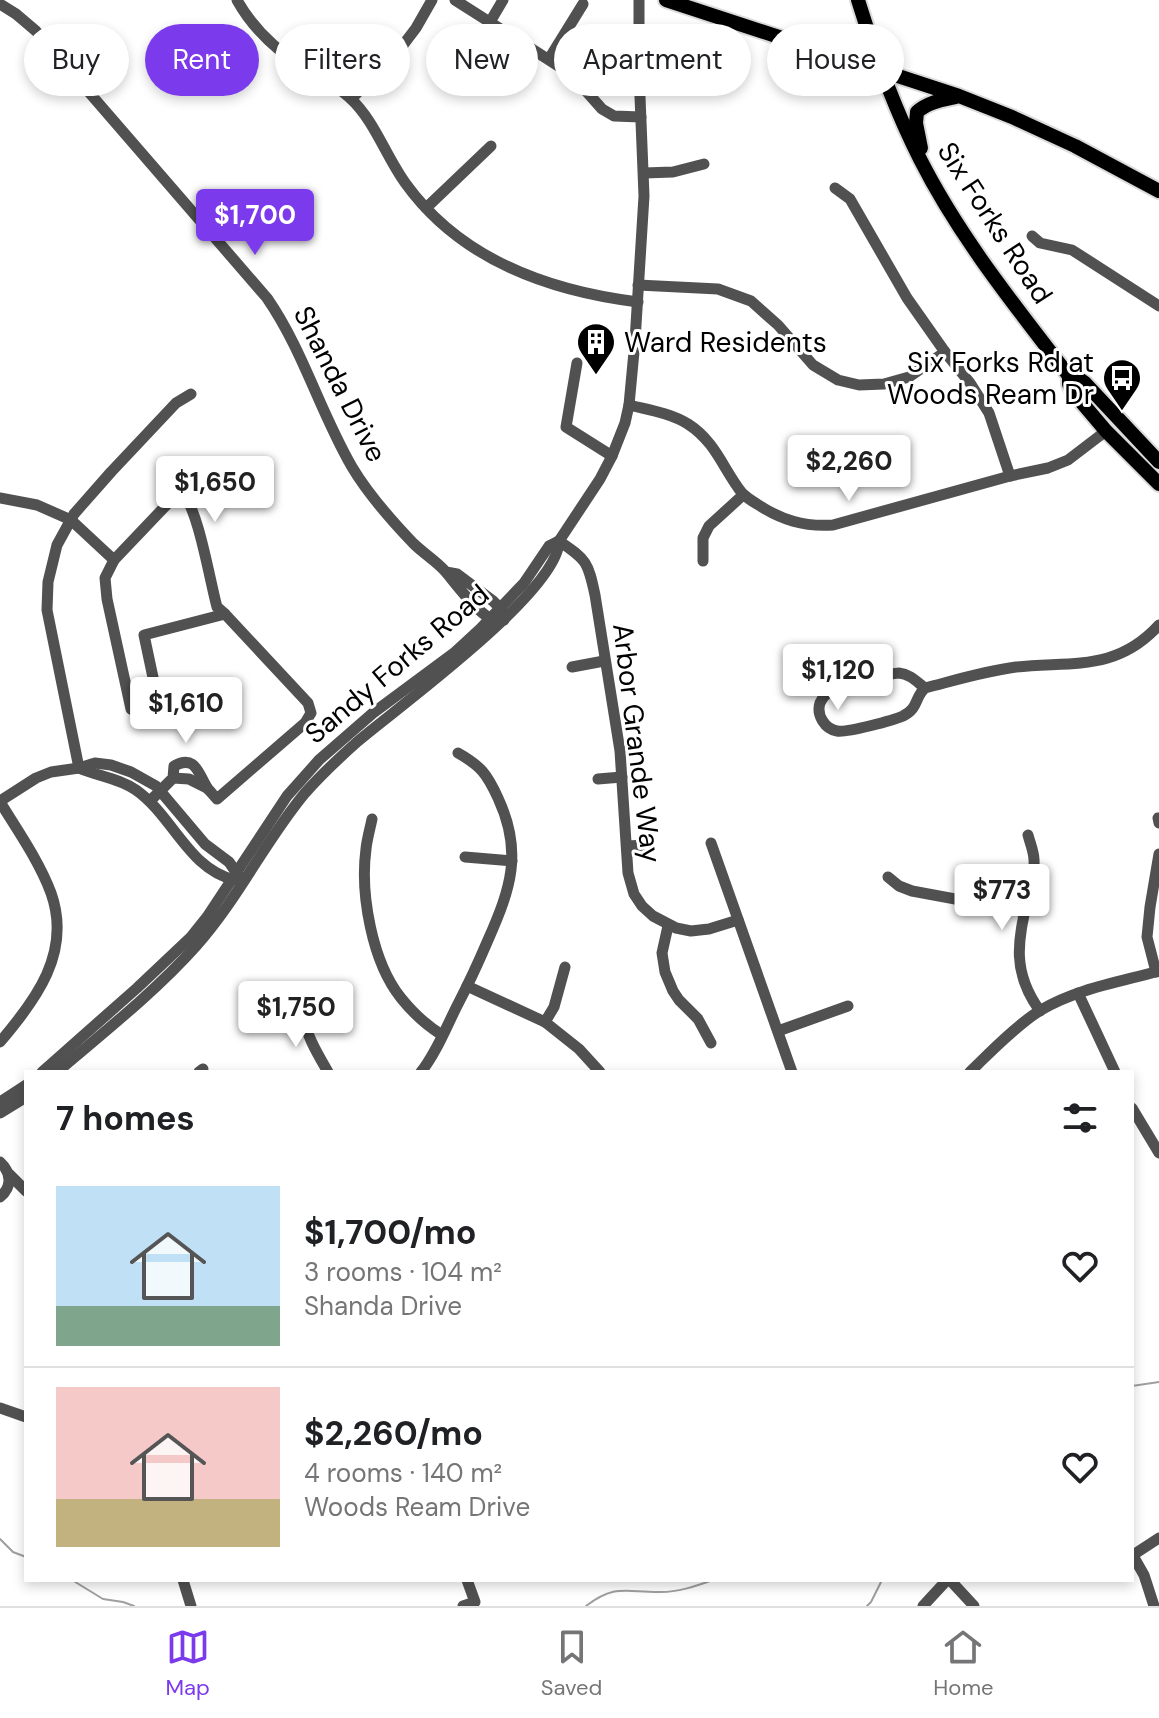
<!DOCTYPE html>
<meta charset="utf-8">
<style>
:root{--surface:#fff;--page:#f6f6f6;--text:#202124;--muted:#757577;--line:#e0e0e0;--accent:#7c3aed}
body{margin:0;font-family:"DM Sans",sans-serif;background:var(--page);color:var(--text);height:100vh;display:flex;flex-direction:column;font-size:30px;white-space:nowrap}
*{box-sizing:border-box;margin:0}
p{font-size:26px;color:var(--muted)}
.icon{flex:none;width:44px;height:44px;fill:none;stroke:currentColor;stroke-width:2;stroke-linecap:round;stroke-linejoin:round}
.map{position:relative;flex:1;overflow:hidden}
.side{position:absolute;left:24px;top:1070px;width:1110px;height:512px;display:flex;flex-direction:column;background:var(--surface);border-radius:0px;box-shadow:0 4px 12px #0003}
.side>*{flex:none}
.top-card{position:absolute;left:24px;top:24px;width:1112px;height:72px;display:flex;gap:16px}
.price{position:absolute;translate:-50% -68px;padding:0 18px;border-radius:8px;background:#fff;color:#222;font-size:26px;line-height:52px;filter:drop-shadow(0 2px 4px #0008)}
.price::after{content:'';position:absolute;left:50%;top:48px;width:24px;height:18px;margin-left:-12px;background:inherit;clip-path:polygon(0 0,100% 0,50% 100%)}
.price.active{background:var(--accent);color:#fff}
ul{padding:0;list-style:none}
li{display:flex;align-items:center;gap:24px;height:200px;padding:0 32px}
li+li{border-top:2px solid var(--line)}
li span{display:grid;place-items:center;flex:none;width:224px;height:160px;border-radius:0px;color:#555}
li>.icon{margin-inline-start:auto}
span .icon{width:96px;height:96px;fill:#fffc;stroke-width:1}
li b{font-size:34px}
h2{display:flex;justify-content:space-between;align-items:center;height:96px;padding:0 32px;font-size:34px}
.tag{padding:0 28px;border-radius:36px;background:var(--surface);box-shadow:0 4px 12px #0003;font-size:28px;line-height:72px}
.tag.active{background:var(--accent);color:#fff}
.dock{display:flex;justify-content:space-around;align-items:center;height:112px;border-top:2px solid var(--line);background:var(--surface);font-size:22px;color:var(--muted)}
.dock a{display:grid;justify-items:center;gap:4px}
.dock .active{color:var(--accent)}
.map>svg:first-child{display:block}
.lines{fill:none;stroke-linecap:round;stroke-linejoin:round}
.stream{stroke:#9f9f9f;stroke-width:2}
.major-casing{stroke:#dbdbdb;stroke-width:18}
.minor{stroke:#515151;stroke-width:11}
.major{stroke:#000;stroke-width:14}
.labels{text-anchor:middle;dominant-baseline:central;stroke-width:6;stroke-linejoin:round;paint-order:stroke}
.street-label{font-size:28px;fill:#000;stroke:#fff}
.poi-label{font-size:28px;fill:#000;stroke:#fff;text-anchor:start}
</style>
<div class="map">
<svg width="1159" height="1606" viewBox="0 0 1159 1606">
<rect width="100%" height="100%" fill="#fff"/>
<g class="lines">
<!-- stream -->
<g class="stream">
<polyline points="1132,1386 1159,1382"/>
<polyline points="0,1539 13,1552 26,1557"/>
<polyline points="72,1580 103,1599 123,1602 134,1606"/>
<path d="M 586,1606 C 615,1584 625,1592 658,1592 C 676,1593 696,1586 713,1580"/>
<polyline points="867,1606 871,1602 882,1580"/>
</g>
<defs>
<g id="major">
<polyline points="666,0 959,96 1012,117 1075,146 1159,191"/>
<path d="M 858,0 C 875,55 894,108 920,159 C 960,238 1016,307 1069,376 L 1069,384 L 1072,391 L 1106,431 L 1159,484"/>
<path d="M 921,148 L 916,123 L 917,112 C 928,102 942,100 956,97"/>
<polyline points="1069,376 1078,378 1085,383 1159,462"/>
</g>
</defs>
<!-- major casing -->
<use href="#major" class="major-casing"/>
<!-- minor -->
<g class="minor">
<path d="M 237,0 C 253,29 276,50 304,68 C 320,78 336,85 350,98 C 375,121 386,157 406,184 C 461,260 549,291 638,302"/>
<polyline points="455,0 571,74 602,109 614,116 641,117"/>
<path d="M 0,4 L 16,14 L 36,31 L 267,298 C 303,350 320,412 352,467 C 368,494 391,520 413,543 C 423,553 436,561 445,571 C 455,583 478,614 492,619 C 496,620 500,620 504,620 L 501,609 L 493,601 L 457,574 L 446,572"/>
<polyline points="490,22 503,0"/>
<polyline points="549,59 583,4"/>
<polyline points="351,99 394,57 416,28 432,0"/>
<polyline points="644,173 673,172 704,164"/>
<polyline points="835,188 850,199 907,298 945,352 970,383 989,413 1010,476"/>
<polyline points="426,208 491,146"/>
<polyline points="1032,236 1040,243 1072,250 1159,306"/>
<polyline points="638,285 718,289 751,301 778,325 813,365 838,380 859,385 884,384 909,377 945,352"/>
<polyline points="577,363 566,427 612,456"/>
<path d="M 629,405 C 649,410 670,413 688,424 C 716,442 723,469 742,493 C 746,497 752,501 757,504 C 781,520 804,527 833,525 L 1010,476 L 1048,468 L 1068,460 L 1106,431"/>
<path d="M 0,498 L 37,505 L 71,520 L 114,560 L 105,578 L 107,599 L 131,709 C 142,716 155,716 158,701 L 144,635 L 225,614 L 308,703 L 311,713 L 305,723 L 217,799 C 214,796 211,792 208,789 C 198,774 196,754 174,766 L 173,778 L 150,801"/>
<path d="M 559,541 C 587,560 588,562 595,595 L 620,751 L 628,873 L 634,894 L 642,906 L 653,916 L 676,928 L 691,931 L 709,929 L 738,920"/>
<path d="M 114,560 L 173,498 L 182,493 C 198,507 210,582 217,607 L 225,614"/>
<polyline points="703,561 703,538 709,526 743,495"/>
<polyline points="572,667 604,661"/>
<path d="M 925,688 C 917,682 910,674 899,673 C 892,673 833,688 828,693 C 824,695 822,699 820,703 C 816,715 825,729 837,731 C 847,733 894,720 903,716 C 919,708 914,698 925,688 C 956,680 985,671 1016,667 C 1072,661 1116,672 1159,625"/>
<polyline points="79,768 47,610 48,582 57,545 74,514 111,472 176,403 191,394"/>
<path d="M 79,768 C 97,776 119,778 136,790 C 173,816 189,870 235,880"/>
<polyline points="173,778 189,779 207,788"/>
<polyline points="598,779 622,777"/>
<polyline points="0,801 36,778 51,772 79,768 95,763 111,765 131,772 156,786 205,844 229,862 238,875"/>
<path d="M 0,802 C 18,831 39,861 51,893 C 72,952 36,1000 0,1042"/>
<polyline points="1158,818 1159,823"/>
<path d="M 372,819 C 370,829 367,839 366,849 C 360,894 372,962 401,998 C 413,1013 426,1025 442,1035"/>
<path d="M 1028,835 C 1030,843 1034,852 1034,860 C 1035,872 1031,885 1028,897 C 1018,941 1011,971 1040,1011"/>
<polyline points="711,843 792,1072"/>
<polyline points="627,846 647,845"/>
<polyline points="465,857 512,861"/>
<polyline points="888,877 899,886 912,891 1025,912"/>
<polyline points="668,926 662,953 665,972 673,991 679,1000 698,1019 711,1043"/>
<polyline points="1156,972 1147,937 1150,907 1159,854"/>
<polyline points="467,986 545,1022 579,1049 600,1072"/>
<polyline points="1078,993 1115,1072"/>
<path d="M 303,1014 C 306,1035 317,1053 328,1072"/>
<polyline points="545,1022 554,1007 565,967"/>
<polyline points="778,1031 848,1006"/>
<polyline points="42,1072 137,988 191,937 207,917 287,796 319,760 373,713 454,653 480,629 524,583 549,546 559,541"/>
<path d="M 57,1072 C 103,1033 157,990 196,946 C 238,899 265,841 305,793 C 321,775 339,758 357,742 C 398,707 559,591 559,541 L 600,479 L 612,456 L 625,423 L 629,405 L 635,341 L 644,196 L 639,72 L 639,0"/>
<polyline points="199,1072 203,1069"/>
<path d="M 421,1072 C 437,1052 447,1025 459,1002 C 470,981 479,961 488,940 C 511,888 523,852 498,798 C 487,774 481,766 458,753"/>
<path d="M 970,1072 C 989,1053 1019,1023 1041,1010 C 1076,989 1119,982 1159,971"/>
<polyline points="0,1102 26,1085"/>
<polyline points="1132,1108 1159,1153"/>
<polyline points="0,1113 26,1097"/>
<path d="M 0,1162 C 12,1173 12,1187 0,1197"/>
<polyline points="9,1174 26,1191"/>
<polyline points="0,1408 26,1417"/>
<polyline points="1132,1554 1144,1575 1154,1606"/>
<polyline points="1133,1555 1159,1538"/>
<polyline points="183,1580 191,1606"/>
<polyline points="950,1580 974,1606"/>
<polyline points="463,1606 475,1602 467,1580"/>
<polyline points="923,1606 947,1580"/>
</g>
<!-- major -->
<use href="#major" class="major"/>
</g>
<!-- icons -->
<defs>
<symbol id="building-pin" viewBox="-11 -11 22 30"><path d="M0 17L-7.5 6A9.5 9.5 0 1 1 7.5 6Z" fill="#000" stroke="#fff"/><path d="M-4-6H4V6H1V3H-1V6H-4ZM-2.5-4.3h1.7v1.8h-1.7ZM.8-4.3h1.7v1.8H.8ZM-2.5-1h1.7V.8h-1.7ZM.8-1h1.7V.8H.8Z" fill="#fff"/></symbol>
<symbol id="bus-pin" viewBox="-11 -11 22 30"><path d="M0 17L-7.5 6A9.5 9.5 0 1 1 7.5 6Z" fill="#000" stroke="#fff"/><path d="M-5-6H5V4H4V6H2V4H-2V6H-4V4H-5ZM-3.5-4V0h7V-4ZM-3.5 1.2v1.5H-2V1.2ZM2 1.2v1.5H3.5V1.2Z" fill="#fff"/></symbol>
</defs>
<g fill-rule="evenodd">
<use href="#building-pin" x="574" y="320" width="44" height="60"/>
<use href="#bus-pin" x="1100" y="356" width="44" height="60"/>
</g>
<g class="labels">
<!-- street labels -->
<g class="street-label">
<text transform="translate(995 223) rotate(57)">Six Forks Road</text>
<text transform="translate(340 384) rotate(63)">Shanda Drive</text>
<text transform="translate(397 664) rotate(-40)">Sandy Forks Road</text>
<text transform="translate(637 743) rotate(83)">Arbor Grande Way</text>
</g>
<!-- poi labels -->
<g class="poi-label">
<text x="624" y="342">Ward Residents</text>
<text x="1094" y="362" text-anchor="end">Six Forks Rd at<tspan x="1094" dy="32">Woods Ream Dr</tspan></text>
</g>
</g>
</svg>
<b class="price active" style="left:255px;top:257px">$1,700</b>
<b class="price" style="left:849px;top:503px">$2,260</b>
<b class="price" style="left:215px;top:524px">$1,650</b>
<b class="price" style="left:838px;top:712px">$1,120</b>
<b class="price" style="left:186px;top:745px">$1,610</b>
<b class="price" style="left:1002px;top:932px">$773</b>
<b class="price" style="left:296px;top:1049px">$1,750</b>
<div class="top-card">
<a class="tag">Buy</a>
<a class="tag active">Rent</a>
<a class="tag">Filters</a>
<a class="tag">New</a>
<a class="tag">Apartment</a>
<a class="tag">House</a>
</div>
<section class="side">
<h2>7 homes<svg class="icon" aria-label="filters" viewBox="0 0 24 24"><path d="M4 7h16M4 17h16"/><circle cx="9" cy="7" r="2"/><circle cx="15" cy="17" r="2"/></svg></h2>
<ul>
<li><span style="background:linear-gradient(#bfe0f5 75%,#7fa58c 0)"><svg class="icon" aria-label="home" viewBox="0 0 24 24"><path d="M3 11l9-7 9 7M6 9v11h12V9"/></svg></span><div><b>$1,700/mo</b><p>3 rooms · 104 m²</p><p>Shanda Drive</p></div><svg class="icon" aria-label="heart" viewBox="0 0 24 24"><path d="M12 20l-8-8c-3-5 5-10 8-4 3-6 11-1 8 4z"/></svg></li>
<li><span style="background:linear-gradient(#f6c9c9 70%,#c2b280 0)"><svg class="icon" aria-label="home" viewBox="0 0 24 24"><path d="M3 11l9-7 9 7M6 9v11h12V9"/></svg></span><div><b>$2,260/mo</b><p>4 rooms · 140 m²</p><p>Woods Ream Drive</p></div><svg class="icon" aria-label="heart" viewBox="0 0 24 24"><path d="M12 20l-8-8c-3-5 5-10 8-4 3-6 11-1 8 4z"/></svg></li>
</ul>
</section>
</div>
<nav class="dock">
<a class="active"><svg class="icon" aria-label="map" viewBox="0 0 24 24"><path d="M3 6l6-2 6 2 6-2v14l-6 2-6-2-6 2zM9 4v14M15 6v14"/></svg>Map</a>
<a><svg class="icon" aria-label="saved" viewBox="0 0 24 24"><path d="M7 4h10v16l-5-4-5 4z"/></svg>Saved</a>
<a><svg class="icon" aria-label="home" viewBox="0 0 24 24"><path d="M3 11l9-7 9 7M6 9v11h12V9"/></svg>Home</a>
</nav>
